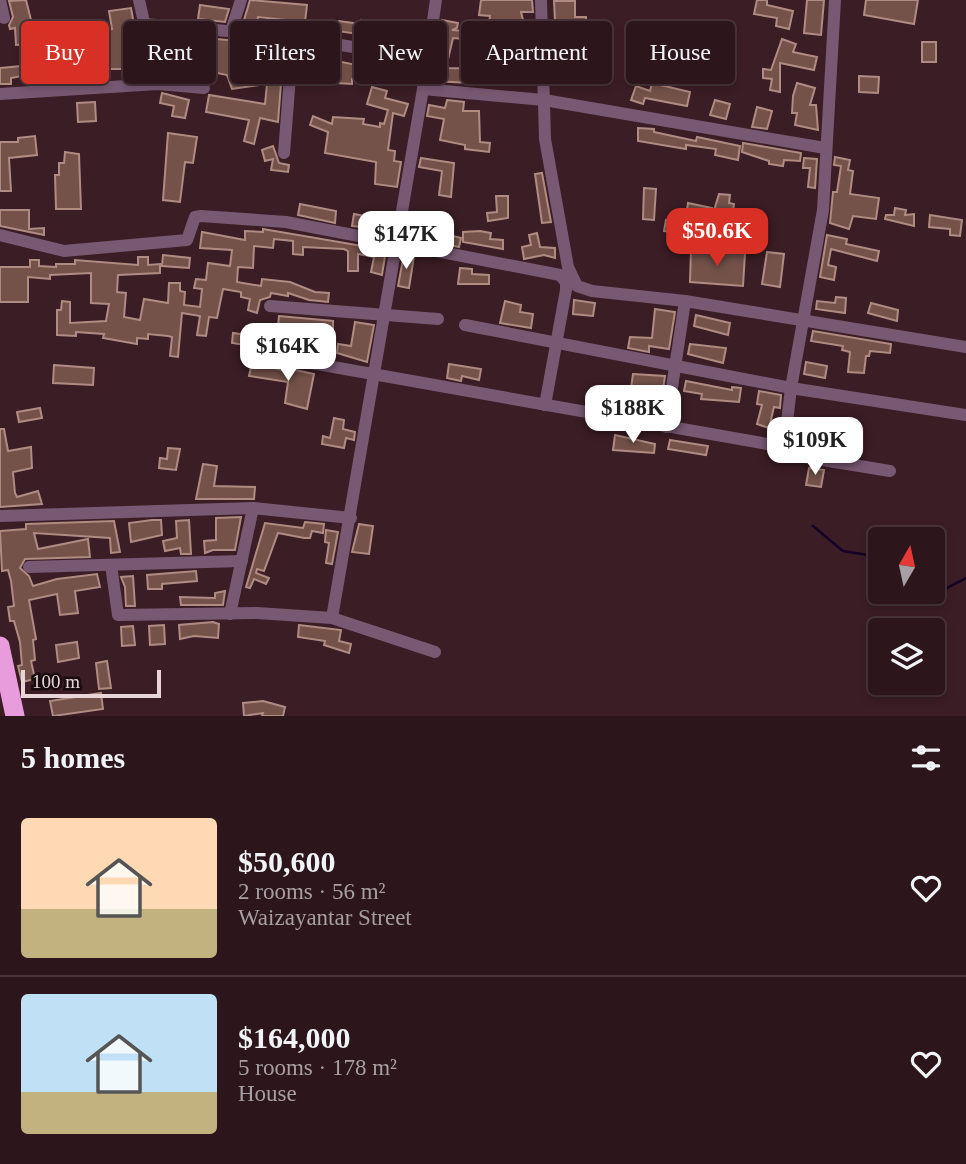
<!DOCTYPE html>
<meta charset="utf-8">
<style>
:root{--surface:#2c161c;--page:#382329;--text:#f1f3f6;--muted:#a69fa3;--line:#48353b;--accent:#d93025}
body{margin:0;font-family:"Times New Roman",serif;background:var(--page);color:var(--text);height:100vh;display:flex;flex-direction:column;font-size:26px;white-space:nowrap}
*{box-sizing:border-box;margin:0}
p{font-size:23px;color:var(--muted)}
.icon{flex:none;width:38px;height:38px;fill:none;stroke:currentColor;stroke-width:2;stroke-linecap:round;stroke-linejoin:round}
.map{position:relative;height:716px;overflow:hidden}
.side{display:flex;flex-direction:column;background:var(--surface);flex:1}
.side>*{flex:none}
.banner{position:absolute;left:21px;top:21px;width:924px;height:63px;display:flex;gap:14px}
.needle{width:46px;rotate:9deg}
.buttons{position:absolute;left:868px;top:527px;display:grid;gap:14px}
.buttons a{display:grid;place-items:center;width:77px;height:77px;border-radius:7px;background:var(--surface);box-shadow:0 4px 10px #0003,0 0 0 2px var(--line);font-size:35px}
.scale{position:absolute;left:21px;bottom:18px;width:140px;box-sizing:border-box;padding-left:7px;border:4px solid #e9d4d8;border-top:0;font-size:19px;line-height:24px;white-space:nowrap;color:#e9d4d8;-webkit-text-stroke:5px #190c0f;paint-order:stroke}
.price{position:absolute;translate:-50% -60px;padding:0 16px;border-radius:14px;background:#fff;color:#222;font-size:23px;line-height:46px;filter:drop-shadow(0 2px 4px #0008)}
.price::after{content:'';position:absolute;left:50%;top:42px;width:21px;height:16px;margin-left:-10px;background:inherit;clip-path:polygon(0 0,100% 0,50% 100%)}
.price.current{background:var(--accent);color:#fff}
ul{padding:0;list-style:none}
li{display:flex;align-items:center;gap:21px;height:175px;padding:0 21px}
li+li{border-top:2px solid var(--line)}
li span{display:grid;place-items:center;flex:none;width:196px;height:140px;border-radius:7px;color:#555}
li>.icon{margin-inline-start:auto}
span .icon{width:84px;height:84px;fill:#fffc;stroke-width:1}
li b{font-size:30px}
h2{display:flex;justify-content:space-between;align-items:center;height:84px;padding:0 21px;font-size:30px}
.chip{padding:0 24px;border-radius:7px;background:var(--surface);box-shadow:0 4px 10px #0003,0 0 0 2px var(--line);font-size:24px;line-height:63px}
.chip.current{background:var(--accent);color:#fff}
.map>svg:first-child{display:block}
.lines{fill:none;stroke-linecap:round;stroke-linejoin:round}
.stream{stroke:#130225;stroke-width:2.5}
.building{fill:#74524a;stroke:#b08b82;stroke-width:2}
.minor{stroke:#785973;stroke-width:12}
.highway{stroke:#e99cdc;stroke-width:19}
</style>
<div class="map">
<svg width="966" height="716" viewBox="0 0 966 716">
<rect width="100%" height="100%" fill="#3b1d25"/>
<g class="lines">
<!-- stream -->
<g class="stream">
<polyline points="813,526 843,551 880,557"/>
<polyline points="933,590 943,590 966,578"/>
</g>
</g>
<!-- building -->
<g class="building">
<polygon points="26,0 37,44 16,45 15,28 10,29 9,25 13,17 9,1"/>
<polygon points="250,0 307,5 305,22 258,17 257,22 244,20"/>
<polygon points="481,0 532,0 533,12 521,12 523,20 508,23 505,36 519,39 518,47 513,46 511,68 508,68 510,85 433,81 444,33 441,32 442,20 458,23 457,28 452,30 465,31 464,39 453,38 446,68 495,69 497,55 473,53 474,44 488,45 491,31 488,30 490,16 479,15"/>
<polygon points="757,0 767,0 767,5 793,11 789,29 776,26 777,18 754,14"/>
<polygon points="807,0 824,0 821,35 804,33"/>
<polygon points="866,0 918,0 914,24 864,15"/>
<polygon points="554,1 575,1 575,17 586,17 586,32 574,31 573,45 578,46 575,83 555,83 555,66 560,66 561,42 556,42"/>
<polygon points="200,5 229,9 225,22 198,19"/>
<polygon points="131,8 138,47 141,46 144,60 131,63 133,69 106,69 104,47 96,47 95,30 112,29 109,11"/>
<polygon points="361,20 385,23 383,32 369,29 367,40 358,38 359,34 337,31 339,21 361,24"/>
<polygon points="390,29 419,33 416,48 404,46 405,42 388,39"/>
<polygon points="159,34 284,45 278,122 260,118 254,144 244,141 249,120 206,112 209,95 265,104 267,84 232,89 227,75 203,70 168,76 167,49 159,48"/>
<polygon points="782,39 796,44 793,52 817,57 814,70 780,63 780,92 770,90 772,79 763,78 763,69 771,70"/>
<rect x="922" y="42" width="14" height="20"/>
<polygon points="301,54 367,67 366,80 352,79 352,84 336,83 337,76 319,74 320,70 299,69"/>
<polygon points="42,64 43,72 11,78 11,84 0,84 0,68"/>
<polygon points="859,76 879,77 878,93 859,92"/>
<polygon points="652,83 690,92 687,106 645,98 643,104 631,100 636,86 650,91"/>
<polygon points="797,83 815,88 810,105 816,105 818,130 795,125 797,113 792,113 793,96"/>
<polygon points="372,87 387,91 385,98 408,104 404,116 393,113 388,150 395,151 394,161 401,162 397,187 375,184 376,162 325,153 328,132 310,125 313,116 332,124 333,117 364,119 363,124 380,127 380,123 384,124 388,110 367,104"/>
<polygon points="162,93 189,100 185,118 172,116 174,106 160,103"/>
<polygon points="447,100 464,102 463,111 479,111 480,142 490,143 489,152 465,149 465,145 440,140 444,119 427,116 429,105 445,108"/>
<polygon points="715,100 730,104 726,119 710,115"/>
<polygon points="95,102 96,121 78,122 77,103"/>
<polygon points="757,107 772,111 767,129 752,127"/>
<polygon points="638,128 654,129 654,132 696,141 697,137 740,146 738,160 715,155 716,149 686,145 686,149 638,141"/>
<polygon points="168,133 197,137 193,163 185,162 180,202 163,200"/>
<polygon points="35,136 37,155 9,158 11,191 0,191 0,142 18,142 18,138"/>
<polygon points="743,143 801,153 800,161 784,160 783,166 769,164 769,161 742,152"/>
<polygon points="273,146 279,163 289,165 288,172 271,170 273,159 265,161 262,150"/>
<polygon points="65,152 79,154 81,209 56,209 55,175 59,175 59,163 64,163"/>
<polygon points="835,157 850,160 848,170 853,171 850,194 879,198 876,219 853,216 849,229 830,223 833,192 837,192 841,166 834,165"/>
<polygon points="421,158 454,163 451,197 439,195 442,171 419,167"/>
<polygon points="804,158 817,159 815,188 808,187 810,168 803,168"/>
<polygon points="542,173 551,222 542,223 535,174"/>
<polygon points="644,188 656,189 654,220 643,219"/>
<polygon points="719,194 730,195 729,203 734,204 732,218 713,214"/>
<polygon points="496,196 508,196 508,218 488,221 487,213 497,212"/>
<polygon points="688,203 712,208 708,229 721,231 719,242 664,231 666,220 685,223"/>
<polygon points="300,204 336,211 335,223 298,215"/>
<polygon points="895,208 906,210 905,215 914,214 914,226 885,219 886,215 894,215"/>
<polygon points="0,210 29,210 29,229 44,228 44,235 0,226"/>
<polygon points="380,213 393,215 391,225 384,224 383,230 352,226 354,214 380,219"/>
<polygon points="930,215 962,220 960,236 950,235 950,229 929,227"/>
<polygon points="408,225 461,238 459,247 407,236"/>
<polygon points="263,229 386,250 382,275 371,272 374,257 358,254 358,271 348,271 348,251 344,249 303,247 303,255 293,254 293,241 274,239 273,248 254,246 253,268 238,267 237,282 261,286 262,279 290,282 315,292 329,293 328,302 309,300 288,293 288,296 271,293 270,297 260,300 257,313 248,310 250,299 241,297 241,292 223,289 217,318 209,317 206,336 197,335 200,316 182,313 178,357 170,356 172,337 168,336 148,334 148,339 137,338 137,344 103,338 104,334 76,332 76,336 57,335 57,310 61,310 62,301 70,302 70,323 106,321 109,304 91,303 91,273 50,275 50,279 28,277 28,302 0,302 0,267 30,267 30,260 39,260 39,266 56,267 56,264 75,264 75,260 138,265 138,257 148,257 148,265 160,264 160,273 118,275 117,292 126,293 124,317 140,320 144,299 168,303 169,283 180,283 180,291 185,292 184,305 200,307 202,289 194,288 196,279 206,280 208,263 230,266 232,250 200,248 202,232 245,240 245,231 263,232"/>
<polygon points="480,231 491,233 490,239 503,240 503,249 463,242 463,232"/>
<polygon points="537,233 540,247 555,248 555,258 544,255 524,259 522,247 531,245 529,235"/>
<polygon points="827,235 847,239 846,244 879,251 877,261 831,249 828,265 836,267 834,280 820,277"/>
<polygon points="691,250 745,253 743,286 690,282"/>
<polygon points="767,252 784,254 780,287 762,284"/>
<polygon points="404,254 414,256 409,288 398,286"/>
<polygon points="163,255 190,258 189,268 162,266"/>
<polygon points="460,268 472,269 472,274 489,275 489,284 458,284"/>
<polygon points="836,297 846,298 845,313 816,309 817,301 835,303"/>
<polygon points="574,300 595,303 593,316 573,314"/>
<polygon points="505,301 521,305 520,312 533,314 531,328 500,323"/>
<polygon points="871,303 898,310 897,321 868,313"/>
<polygon points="655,309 675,312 669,349 649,346 649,352 628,348 630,337 652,338"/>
<polygon points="696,315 730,323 728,335 694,326"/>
<polygon points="279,316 333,321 333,330 322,330 321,334 311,332 309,346 326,349 324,357 232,343 233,333 260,337 261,326 271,327 270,341 291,341 293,328 278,326"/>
<polygon points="355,322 374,325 367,362 337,353 338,344 351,346"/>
<polygon points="813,331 891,344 890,353 870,351 869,356 866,356 864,373 848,372 850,352 842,350 843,346 811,341"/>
<polygon points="690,344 726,348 723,363 688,354"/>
<polygon points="252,362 285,371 286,368 314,374 307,409 285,403 288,382 249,376"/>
<polygon points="806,362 827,366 825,378 804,374"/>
<polygon points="449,364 481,369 479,380 462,376 461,381 447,378"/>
<polygon points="54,365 94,368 93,385 53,383"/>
<polygon points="633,374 665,376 659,416 639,412 642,390 631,388"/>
<polygon points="686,381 732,390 732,387 741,388 739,402 701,399 702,394 684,391"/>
<polygon points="759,391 781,395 780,408 774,407 769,428 757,424 762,405 757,404"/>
<polygon points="40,408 42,418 19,422 17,412"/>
<polygon points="334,418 344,420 343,429 355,432 354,440 346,438 344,448 322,444 323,436 330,438"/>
<polygon points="0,429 4,429 8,451 31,447 32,468 13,472 15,493 17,497 38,491 42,504 0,507"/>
<polygon points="615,435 655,444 654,453 613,450"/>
<polygon points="670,440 708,446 706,455 668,449"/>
<polygon points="168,448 180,449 176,470 159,468 160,458 167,459"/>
<polygon points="203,464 217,466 214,486 255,487 254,499 196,499"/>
<polygon points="809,468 824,470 821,487 806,485"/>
<polygon points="241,517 235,550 213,550 205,553 204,541 216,540 216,518"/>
<polygon points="152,520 161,520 162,535 131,542 129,523"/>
<polygon points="189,520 191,554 181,554 180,548 165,551 163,541 177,538 176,521"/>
<polygon points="114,521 120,552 111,553 110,538 34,533 38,549 88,539 90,557 25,559 20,568 29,576 33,586 57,579 97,574 100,587 75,591 78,613 60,615 57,594 29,600 36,639 33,640 35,660 31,661 35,679 22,682 18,666 22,665 20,642 14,621 10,621 8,607 14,606 11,581 8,570 2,571 0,531 26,529 26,524"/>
<polygon points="305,522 324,524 323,533 312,531 310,538 304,538 278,533 264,571 257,569 256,573 269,578 266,584 254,579 250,588 246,587 265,523 303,528"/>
<polygon points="359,524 373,526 369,554 352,552"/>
<polygon points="326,530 338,532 332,564 326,563 329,543 325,542"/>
<polygon points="196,571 197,581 162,584 162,589 148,589 147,575"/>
<polygon points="133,576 135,606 126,606 125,587 121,577"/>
<polygon points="225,591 223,605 181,605 180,597 215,598 215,593"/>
<polygon points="213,622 219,624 218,638 194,636 180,639 179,625"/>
<polygon points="164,625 165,644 150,645 149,626"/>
<polygon points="299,625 341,630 339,641 351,644 349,653 324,645 325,641 298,637"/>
<polygon points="133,626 135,645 122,646 121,627"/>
<polygon points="77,642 79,658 58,662 56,645"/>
<polygon points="107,661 111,688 99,689 96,663"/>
<polygon points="101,693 103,709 53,716 50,701"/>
<polygon points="263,701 285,707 283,716 262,716 263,713 244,716 243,703"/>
</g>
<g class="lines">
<!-- minor -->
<g class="minor">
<polyline points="0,0 4,18"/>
<polyline points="139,0 158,84"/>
<polyline points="436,0 423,89 544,100 825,148"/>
<polyline points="541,0 545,139 568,267 577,286 592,291 685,301 966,347"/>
<polyline points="835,0 823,210 791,388 784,447 792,455 890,471"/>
<polyline points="145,24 285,36 427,59"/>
<polyline points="231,31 241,0"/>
<polyline points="0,94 158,84 204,88"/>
<polyline points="284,153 293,38"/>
<polyline points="0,235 64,251 187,240 195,217 201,216 286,222 560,275 566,282 566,290 545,405"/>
<polyline points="270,306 438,319"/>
<polyline points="465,325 791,388 966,415"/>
<polyline points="254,353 784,447"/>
<polyline points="666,427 685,301"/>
<polyline points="0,516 253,508 351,518"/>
<polyline points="111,565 118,615 257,613 332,618 435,652"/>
<polyline points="29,567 242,561"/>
<polyline points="230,614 253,508"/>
<polyline points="332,618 423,89"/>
</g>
<!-- highway -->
<polyline class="highway" points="0,646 15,716"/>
</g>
</svg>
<div class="buttons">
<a><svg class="needle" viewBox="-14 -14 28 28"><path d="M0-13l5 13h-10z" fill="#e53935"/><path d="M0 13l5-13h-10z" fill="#a69fa3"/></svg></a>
<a><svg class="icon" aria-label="layers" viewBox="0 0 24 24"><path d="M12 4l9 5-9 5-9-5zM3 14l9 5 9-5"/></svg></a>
</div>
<div class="scale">100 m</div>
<b class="price current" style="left:717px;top:268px">$50.6K</b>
<b class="price" style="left:406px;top:271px">$147K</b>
<b class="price" style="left:288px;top:383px">$164K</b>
<b class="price" style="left:633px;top:445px">$188K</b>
<b class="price" style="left:815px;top:477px">$109K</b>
<div class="banner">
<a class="chip current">Buy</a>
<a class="chip">Rent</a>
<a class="chip">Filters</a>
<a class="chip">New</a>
<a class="chip">Apartment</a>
<a class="chip">House</a>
</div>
</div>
<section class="side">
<h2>5 homes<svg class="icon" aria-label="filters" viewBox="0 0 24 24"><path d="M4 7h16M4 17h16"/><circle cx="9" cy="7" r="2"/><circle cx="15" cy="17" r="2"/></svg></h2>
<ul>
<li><span style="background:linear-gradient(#ffd9b3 65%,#c2b280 0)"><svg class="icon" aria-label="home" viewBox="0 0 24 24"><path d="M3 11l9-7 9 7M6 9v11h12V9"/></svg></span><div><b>$50,600</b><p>2 rooms · 56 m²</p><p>Waizayantar Street</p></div><svg class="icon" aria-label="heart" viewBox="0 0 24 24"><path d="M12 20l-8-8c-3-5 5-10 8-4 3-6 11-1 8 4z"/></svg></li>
<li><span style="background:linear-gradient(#bfe0f5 70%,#c2b280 0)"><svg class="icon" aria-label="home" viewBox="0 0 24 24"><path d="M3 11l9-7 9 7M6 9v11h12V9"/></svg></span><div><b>$164,000</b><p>5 rooms · 178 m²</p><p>House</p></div><svg class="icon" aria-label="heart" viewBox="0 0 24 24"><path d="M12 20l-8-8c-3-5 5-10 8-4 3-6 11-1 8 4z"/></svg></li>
</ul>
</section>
